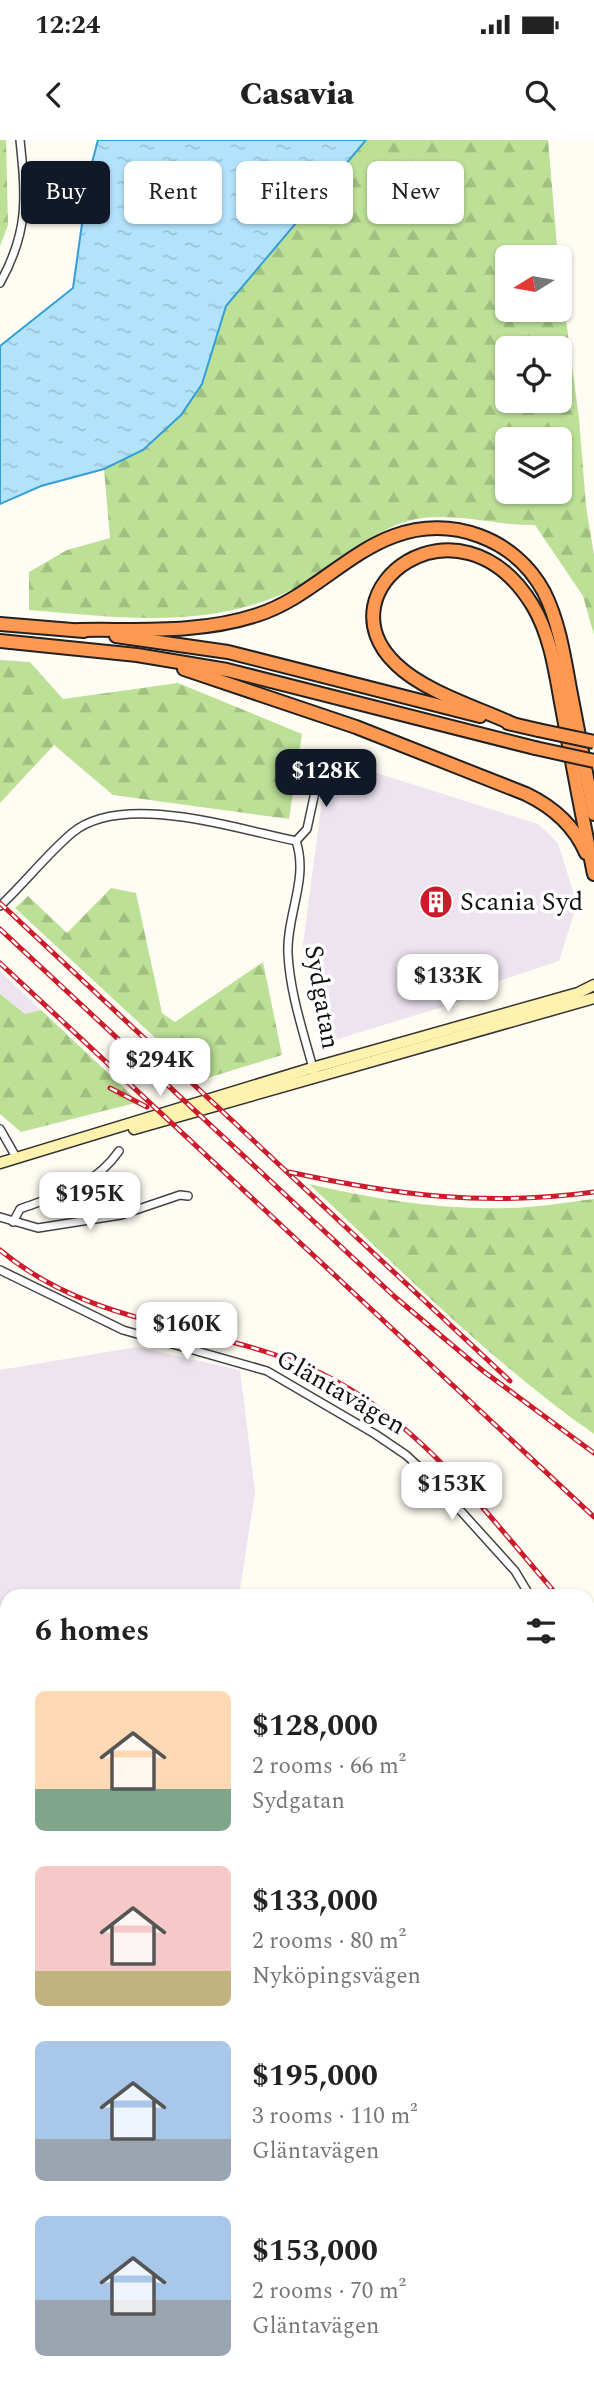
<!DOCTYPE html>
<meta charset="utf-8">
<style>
:root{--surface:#fff;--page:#f6f6f6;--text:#222;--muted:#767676;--accent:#111827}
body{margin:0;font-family:Spectral,serif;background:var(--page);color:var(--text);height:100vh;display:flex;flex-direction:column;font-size:26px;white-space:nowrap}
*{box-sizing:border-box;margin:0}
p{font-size:23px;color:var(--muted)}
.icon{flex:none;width:38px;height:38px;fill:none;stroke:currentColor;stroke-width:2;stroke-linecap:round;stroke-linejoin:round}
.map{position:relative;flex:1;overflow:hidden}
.details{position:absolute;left:0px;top:1449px;width:595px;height:800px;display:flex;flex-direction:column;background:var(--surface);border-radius:21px 21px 0 0;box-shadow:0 2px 5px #0004}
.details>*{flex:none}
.guide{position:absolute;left:21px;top:21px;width:553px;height:63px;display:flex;gap:14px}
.needle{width:46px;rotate:259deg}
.fabs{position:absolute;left:495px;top:105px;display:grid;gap:14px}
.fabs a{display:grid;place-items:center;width:77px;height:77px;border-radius:10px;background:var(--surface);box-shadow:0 2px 5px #0004;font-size:35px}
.price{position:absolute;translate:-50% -60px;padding:0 16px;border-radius:14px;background:#fff;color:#222;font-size:23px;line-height:46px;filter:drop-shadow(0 2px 4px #0008)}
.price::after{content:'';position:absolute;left:50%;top:42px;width:21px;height:16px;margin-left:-10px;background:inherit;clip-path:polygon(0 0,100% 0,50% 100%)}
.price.on{background:var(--accent);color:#fff}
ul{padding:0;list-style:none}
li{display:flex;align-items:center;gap:21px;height:175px;padding:0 35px}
li span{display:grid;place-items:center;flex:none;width:196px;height:140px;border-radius:10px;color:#555}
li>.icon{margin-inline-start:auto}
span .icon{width:84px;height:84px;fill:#fffc;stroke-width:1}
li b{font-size:30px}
h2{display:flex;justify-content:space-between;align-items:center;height:84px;padding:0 35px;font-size:30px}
.chip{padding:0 24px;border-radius:10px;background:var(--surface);box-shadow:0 2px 5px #0004;font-size:24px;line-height:63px}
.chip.on{background:var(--accent);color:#fff}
.status{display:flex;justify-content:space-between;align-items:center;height:49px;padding:0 35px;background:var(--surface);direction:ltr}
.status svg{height:19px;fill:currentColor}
header{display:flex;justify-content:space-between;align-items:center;height:91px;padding:0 35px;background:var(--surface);font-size:32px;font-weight:800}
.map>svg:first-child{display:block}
.industrial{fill:#ede4ef}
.forest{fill:url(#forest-firs);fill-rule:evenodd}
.water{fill:url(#water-ripples);stroke:#349ed8;stroke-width:2}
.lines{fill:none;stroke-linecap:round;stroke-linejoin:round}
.minor-casing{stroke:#434343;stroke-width:10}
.secondary-casing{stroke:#323232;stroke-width:13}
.motorway-casing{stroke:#212121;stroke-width:16}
.minor{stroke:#fff;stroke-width:7}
.secondary{stroke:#fff2ae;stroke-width:10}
.motorway{stroke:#ff9952;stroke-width:12}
.rail-casing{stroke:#cc1c2c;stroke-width:5}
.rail{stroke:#fff;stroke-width:2.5;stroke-dasharray:8;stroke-linecap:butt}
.motorway-bridge-casing{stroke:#212121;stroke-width:16;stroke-linecap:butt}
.motorway-bridge{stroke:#ff9952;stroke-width:12}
.labels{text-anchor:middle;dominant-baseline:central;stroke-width:7;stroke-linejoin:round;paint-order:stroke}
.poi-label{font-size:26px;fill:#101010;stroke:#fff;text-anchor:start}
.street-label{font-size:26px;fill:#101010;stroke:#fff}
</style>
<div class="status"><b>12:24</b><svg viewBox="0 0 49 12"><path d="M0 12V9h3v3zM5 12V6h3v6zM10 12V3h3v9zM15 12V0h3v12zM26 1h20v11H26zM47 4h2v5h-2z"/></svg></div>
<header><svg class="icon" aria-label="back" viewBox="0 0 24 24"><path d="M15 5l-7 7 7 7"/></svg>Casavia<svg class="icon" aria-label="search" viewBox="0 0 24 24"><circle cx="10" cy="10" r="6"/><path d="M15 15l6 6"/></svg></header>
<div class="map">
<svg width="594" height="2248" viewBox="0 0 594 2248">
<defs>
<pattern id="forest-firs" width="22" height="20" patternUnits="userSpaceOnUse" patternTransform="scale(1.75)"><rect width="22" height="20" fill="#bbe096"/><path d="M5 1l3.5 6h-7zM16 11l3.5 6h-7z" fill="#a0bf80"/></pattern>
<pattern id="water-ripples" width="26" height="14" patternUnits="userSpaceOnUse" patternTransform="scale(1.75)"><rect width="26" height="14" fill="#b3e3fb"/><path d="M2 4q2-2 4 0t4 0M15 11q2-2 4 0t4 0" fill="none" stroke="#99c2d6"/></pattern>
</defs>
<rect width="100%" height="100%" fill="#fffcf3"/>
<!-- industrial -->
<g class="industrial">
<polygon points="361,628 538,684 558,703 577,764 559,821 499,841 488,853 328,902 302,812 323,652 347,656"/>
<polygon points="0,831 41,870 25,874 0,854"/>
<polygon points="137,1207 240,1230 255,1352 239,1456 7,1456 7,2242 588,2242 588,1581 594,1582 594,2248 0,2248 0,1230"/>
</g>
<!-- forest -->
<g class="forest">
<polygon points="0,0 6,0 8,85 0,106"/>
<path d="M 366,0 L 548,0 L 558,117 L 508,117 L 508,170 L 560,170 L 560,134 L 579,279 L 586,366 L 594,415 L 594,495 L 583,456 L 535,385 C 493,386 450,370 408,381 C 369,392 344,421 309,441 C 217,492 129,478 29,470 L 29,432 L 67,410 L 110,398 L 104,329 L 144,310 L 202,244 L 226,166 ZM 508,208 L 560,208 L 560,261 L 508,261 ZM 508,299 L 560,299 L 560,352 L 508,352 Z"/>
<polygon points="0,520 30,522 63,559 178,543 302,594 289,679 113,655 54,605 0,663"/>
<polygon points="111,748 136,753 162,873 175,882 263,822 282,915 201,940 15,768 28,756 67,793"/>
<polygon points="0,854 25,874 41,870 139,962 21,992 0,974"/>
<path d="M 309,1044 C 373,1059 441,1070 508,1068 C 536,1068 566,1062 594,1059 L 594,1294 C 491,1222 401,1130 309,1044 Z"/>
</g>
<!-- water -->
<polygon class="water" points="98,0 366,0 226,166 202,244 181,275 143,310 104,329 41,346 0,364 0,206 73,148 89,34"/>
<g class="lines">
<defs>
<g id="minor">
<path d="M 0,143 C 29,91 26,57 20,0"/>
<polyline points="296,701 307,689 320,629 325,622 336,616"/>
<path d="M 0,766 C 25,743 46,715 72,693 C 122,651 237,689 296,701 C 309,739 286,776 288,814 C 290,854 304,894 314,932"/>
<polyline points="0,989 16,1017"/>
<polyline points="0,1077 38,1088 121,1075 180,1055 188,1056"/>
<path d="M 13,1082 L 20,1069 C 58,1055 95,1046 119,1011"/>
<polyline points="0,1130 123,1190 267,1231 375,1294 406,1315 430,1337 515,1431 530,1456"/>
<polyline points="588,1938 594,1937"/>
<polyline points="588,2025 594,2031"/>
<polyline points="594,2131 594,2163"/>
<polyline points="446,2242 446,2248"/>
</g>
<g id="secondary">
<polyline points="134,989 594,858"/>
<polyline points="0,1023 312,928 578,853 594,845"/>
</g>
<g id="motorway">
<polyline points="0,484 84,491"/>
<path d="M 78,490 C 138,489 199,494 257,475 C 308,459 345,414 394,396 C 451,375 515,398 544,452 C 559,482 564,516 570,549 C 578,591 586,632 594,674"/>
<polyline points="116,496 228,512 480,576"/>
<polyline points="0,501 137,515 227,530 535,608"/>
<path d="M 184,529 L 356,587 L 526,654 C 553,667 574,685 586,713"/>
<polyline points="508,583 538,590"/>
<path d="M 513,584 C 478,568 423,551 396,524 C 318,450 459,344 533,466 C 552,498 556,537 563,573 C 573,627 583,681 594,734"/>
</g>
</defs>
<!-- minor casing -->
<use href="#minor" class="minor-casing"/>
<!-- secondary casing -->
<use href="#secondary" class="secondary-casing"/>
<!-- motorway casing -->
<use href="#motorway" class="motorway-casing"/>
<!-- minor -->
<use href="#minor" class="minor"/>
<!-- secondary -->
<use href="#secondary" class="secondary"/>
<!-- motorway -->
<use href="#motorway" class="motorway"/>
<defs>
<g id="rail">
<polyline points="0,763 510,1241"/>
<polyline points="0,789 395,1157 483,1231 594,1313"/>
<polyline points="0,823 594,1377"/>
<polyline points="110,948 147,967"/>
<path d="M 289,1032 C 395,1055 485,1067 594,1052"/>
<path d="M 0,1110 C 91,1186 201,1183 305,1226 C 413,1271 483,1370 558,1456"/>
<polyline points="588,1491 594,1497"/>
</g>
</defs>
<!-- rail casing -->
<use href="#rail" class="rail-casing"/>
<!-- rail -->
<use href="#rail" class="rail"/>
<defs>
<g id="motorway-bridge">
<polyline points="538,590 594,602"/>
<polyline points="535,608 594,621"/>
</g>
</defs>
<!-- motorway-bridge casing -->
<use href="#motorway-bridge" class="motorway-bridge-casing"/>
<!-- motorway-bridge -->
<use href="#motorway-bridge" class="motorway-bridge"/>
</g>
<!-- icons -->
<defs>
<symbol id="building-disc" viewBox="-11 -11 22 22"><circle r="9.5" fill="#cc1c2c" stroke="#fff"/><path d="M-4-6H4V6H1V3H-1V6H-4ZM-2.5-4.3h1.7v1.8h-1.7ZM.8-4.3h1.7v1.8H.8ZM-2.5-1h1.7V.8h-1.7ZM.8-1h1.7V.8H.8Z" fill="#fff"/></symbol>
</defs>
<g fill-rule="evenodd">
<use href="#building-disc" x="417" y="743" width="38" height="38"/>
</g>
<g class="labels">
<!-- poi labels -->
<g class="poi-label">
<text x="460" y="762">Scania Syd</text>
</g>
<!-- street labels -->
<g class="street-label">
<text transform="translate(322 857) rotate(80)">Sydgatan</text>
<text transform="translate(341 1252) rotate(30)">Gläntavägen</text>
</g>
</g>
</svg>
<div class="fabs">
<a><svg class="needle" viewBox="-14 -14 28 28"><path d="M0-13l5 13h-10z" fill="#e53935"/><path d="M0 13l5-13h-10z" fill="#767676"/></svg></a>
<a><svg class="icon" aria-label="locate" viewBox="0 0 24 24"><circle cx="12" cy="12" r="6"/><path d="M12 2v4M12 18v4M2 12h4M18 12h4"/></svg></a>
<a><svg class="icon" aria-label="layers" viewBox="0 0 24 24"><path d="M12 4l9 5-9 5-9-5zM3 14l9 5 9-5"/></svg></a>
</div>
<b class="price on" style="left:326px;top:669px">$128K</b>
<b class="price" style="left:448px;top:874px">$133K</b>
<b class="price" style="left:160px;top:958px">$294K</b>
<b class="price" style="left:90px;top:1092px">$195K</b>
<b class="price" style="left:187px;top:1222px">$160K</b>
<b class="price" style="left:452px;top:1382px">$153K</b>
<div class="guide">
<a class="chip on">Buy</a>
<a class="chip">Rent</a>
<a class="chip">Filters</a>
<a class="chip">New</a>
</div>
<section class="details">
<h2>6 homes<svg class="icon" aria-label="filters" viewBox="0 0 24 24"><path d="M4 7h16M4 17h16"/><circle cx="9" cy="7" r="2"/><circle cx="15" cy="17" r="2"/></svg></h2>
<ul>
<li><span style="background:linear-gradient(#ffd9b3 70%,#7fa58c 0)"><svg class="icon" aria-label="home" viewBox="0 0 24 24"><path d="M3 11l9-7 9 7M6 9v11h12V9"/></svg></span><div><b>$128,000</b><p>2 rooms · 66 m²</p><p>Sydgatan</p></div></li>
<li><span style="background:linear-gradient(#f6c9c9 75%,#c2b280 0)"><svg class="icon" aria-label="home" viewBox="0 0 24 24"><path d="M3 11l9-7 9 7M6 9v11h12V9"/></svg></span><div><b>$133,000</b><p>2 rooms · 80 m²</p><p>Nyköpingsvägen</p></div></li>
<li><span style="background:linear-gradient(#a9c7e8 70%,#9aa5b1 0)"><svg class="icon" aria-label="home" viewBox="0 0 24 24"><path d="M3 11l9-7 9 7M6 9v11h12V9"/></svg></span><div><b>$195,000</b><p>3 rooms · 110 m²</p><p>Gläntavägen</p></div></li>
<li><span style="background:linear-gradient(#a9c7e8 60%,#9aa5b1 0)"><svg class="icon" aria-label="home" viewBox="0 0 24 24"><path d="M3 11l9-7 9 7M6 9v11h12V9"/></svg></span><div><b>$153,000</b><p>2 rooms · 70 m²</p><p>Gläntavägen</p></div></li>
</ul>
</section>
</div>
